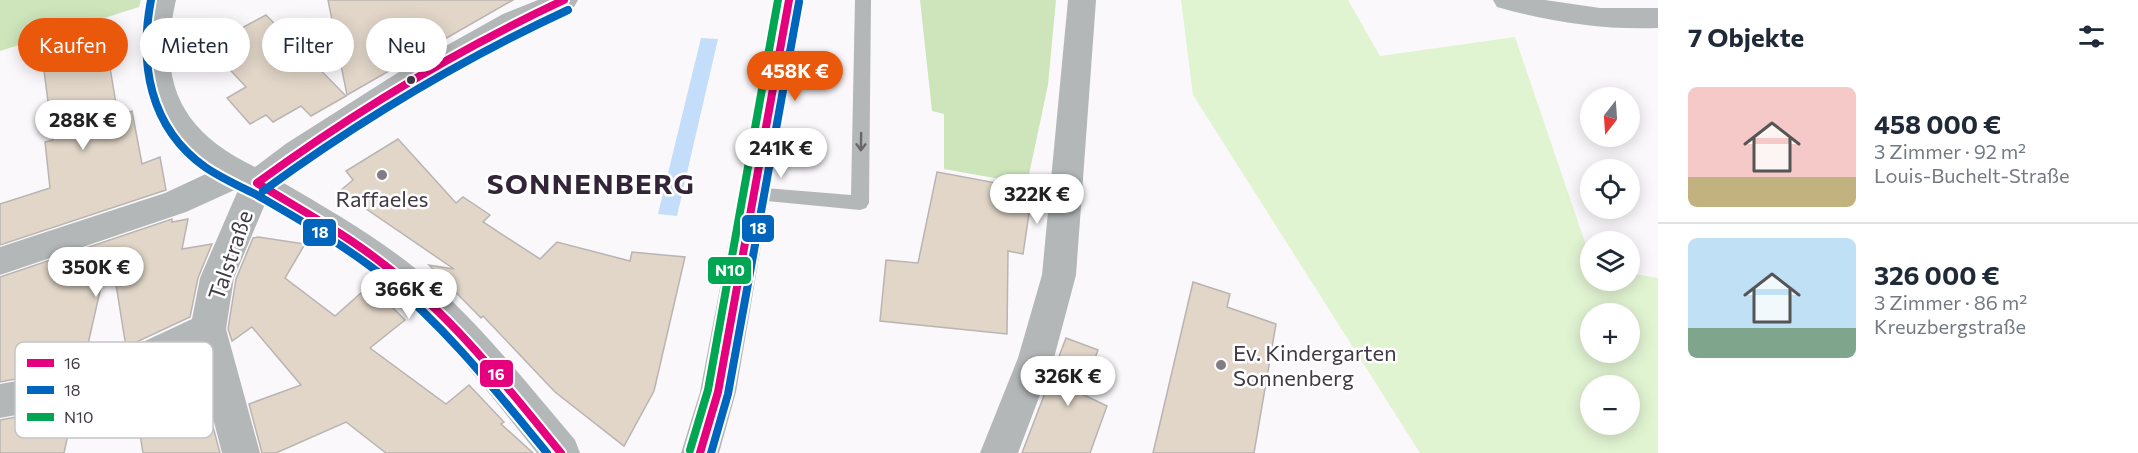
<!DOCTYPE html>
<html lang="de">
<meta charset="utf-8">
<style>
:root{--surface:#fff;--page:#f2f2f3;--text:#1f2937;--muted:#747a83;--line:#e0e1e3;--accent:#ea580c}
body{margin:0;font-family:Commissioner,sans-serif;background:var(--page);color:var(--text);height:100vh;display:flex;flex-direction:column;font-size:22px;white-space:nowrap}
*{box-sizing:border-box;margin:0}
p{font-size:20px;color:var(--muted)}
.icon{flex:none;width:33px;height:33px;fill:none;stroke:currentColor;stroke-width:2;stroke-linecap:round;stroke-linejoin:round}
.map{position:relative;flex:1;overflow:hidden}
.sheet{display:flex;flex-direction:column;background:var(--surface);width:480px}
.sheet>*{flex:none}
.top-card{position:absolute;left:18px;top:18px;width:570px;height:54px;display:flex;gap:12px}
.needle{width:39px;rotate:197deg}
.tools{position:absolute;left:1580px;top:87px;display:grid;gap:12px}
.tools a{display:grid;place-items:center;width:60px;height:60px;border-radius:50%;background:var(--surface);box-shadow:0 3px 15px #0003;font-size:30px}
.price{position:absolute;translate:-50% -51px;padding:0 14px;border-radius:21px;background:#fff;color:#222;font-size:20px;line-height:39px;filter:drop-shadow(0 2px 3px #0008)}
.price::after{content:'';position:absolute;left:50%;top:36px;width:18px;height:14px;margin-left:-9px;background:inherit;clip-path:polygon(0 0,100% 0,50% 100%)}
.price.active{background:var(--accent);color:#fff}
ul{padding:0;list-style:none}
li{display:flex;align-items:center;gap:18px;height:150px;padding:0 30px}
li+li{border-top:2px solid var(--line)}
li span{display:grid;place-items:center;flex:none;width:168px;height:120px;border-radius:9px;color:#555}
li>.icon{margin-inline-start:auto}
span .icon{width:72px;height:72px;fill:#fffc;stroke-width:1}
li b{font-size:26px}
h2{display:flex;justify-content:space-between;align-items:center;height:72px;padding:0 30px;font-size:26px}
.pill{padding:0 21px;border-radius:27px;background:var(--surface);box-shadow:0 3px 15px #0003;font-size:21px;line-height:54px}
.pill.active{background:var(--accent);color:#fff}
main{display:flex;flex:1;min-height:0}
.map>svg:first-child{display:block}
.green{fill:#e1f4d2;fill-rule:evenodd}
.forest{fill:#cee5bb}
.water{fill:#c3ddfa}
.building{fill:#e1d6c8;stroke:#b9b4b1;stroke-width:1.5}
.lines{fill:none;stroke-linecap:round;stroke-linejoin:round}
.lane{fill:#b3b7b8;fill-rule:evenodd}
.street{fill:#b3b7b8;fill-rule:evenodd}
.secondary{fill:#b3b6b8;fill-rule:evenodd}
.bus-1-casing{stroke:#fff;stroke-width:12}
.bus-2-casing{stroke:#fff;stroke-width:12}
.bus-3-casing{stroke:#fff;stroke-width:12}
.bus-1{stroke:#e5007d;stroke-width:8}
.bus-2{stroke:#0065bd;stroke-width:8}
.bus-3{stroke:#00a651;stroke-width:8}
.oneway{stroke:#69656d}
.bus-dot{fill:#413944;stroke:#fff;stroke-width:2}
.poi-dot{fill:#827c84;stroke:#fff;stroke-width:2}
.labels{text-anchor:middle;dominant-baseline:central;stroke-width:5;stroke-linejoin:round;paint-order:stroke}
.poi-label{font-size:22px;fill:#413944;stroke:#fff}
.street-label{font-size:22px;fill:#413944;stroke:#fff}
.district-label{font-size:28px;font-weight:bold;letter-spacing:1.5px;fill:#332438;stroke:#fff}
.key{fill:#fff;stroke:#c6c4c7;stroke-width:1.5}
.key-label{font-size:16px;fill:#413944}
.line-badge{stroke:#fff;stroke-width:2}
.badge-label{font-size:16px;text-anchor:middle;font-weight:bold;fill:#fff}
</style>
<main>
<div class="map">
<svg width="1658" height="453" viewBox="0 0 1658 453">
<rect width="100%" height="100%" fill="#faf8fb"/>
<!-- green -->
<path class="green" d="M 1181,0 L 1348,0 L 1380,56 L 1515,37 L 1590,257 L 1590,280 L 1629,280 L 1629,273 L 1658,278 L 1658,453 L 1420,453 L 1193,95 ZM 1590,314 L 1629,314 L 1629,352 L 1590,352 ZM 1590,386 L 1629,386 L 1629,424 L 1590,424 Z"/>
<!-- forest -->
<g class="forest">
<polygon points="0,0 141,0 139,7 0,51"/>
<polygon points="920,0 1056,0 1048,85 1027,184 944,169 944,114 932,111"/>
</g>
<!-- water -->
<polygon class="water" points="701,38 718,39 677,216 658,214"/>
<!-- building -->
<g class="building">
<polygon points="328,0 513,0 347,95"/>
<polygon points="266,15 346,96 311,116 301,106 273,122 266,115 250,124 227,98 246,87 208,46"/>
<polygon points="106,43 118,116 132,111 142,164 160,157 166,190 0,245 0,204 50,188 45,142 53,140 43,63"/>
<polygon points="398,139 456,203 463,197 490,215 483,222 540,259 557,242 630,261 632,252 685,257 654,391 624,446 555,392 483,316 481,318 429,265 454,269 340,191 353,180 346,171"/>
<polygon points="937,172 1007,185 1004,203 1030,207 1023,254 1008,251 1007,334 880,321 886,260 918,263"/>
<polygon points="172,219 172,222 188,219 182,249 212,244 198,278 190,317 126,347 110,247 83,366 0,382 0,277"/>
<polygon points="258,237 305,244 285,278 335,316 370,285 405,320 370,348 446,404 469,385 504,422 501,424 533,453 386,453 346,422 276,453 262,453 249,404 301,385 252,327 232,341 228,329 236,279 253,238"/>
<polygon points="1193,282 1230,294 1227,307 1276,324 1254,453 1153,453"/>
<polygon points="1066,338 1098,350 1082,394 1107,406 1090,453 1022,453"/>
<polygon points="194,355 220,453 143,453 132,384"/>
<polygon points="74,406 64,453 0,453 0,420"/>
</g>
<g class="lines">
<!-- lane -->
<polygon class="lane" points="855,0 871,0 869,203 866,208 860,210 747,199 744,194 747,189 753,187 851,195"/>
<!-- street -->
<g class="street">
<path d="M 148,0 L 176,0 C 157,82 180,131 255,167 L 287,143 L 399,72 L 503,14 L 538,0 L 578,0 L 574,7 C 470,50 371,113 282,182 C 328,209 374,235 416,269 C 476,318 525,381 575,440 L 580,453 L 537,453 C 492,397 448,339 394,291 C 355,257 309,231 265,204 L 234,278 L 226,329 L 260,453 L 222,453 L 196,352 L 91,401 L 0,418 L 0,384 L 87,368 L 192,319 L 200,278 L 239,188 L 186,212 L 0,275 L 0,247 L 165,193 L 208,173 C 148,136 131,65 148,0 Z"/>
<polygon points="1068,0 1096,0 1076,275 1054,358 1018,453 980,453 1018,358 1042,275"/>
<path d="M 1493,0 L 1545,0 L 1600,8 L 1658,8 L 1658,28 C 1602,30 1551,22 1497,7 Z"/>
</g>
<!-- secondary -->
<polygon class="secondary" points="775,0 803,0 736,392 719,453 681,453 700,392"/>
<defs>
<g id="bus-1">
<path d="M 561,453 C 507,387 455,319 387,267 C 347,235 301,210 257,183 C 354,112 455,51 564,0"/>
<polyline points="700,453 718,392 789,0"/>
</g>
<g id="bus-2">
<path d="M 151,0 C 139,63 149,127 205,167 C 221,178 239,186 257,195 C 300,220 344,245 383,276 C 446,327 496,391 547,453"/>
<path d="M 263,191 C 359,121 460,60 568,10"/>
<polyline points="711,453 728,394 799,2"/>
</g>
<polyline id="bus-3" points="690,450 708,390 778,0"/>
</defs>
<!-- bus-1 casing -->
<use href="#bus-1" class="bus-1-casing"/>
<!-- bus-2 casing -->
<use href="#bus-2" class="bus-2-casing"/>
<!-- bus-3 casing -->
<use href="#bus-3" class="bus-3-casing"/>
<!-- bus-1 -->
<use href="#bus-1" class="bus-1"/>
<!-- bus-2 -->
<use href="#bus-2" class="bus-2"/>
<!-- bus-3 -->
<use href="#bus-3" class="bus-3"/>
</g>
<!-- one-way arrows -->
<defs><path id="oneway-shaft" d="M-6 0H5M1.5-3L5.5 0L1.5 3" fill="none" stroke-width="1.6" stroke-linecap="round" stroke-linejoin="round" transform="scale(1.5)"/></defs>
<use class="oneway" href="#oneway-shaft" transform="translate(861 142) rotate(91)"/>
<!-- markers -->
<circle class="bus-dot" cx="411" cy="80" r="5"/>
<g class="poi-dot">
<circle cx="382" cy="175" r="6"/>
<circle cx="1221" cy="365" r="6"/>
</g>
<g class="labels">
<!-- poi labels -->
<g class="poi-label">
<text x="382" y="198">Raffaeles</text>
<text x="1233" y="352" text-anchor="start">Ev. Kindergarten<tspan x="1233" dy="25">Sonnenberg</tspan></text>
</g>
<!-- street labels -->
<g class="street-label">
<text transform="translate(230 255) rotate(-71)">Talstraße</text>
</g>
<!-- district labels -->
<g class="district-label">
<text x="591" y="183">SONNENBERG</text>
</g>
</g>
<!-- legend -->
<rect x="15" y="342" width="198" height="96" rx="9" class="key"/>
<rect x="27" y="359" width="27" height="8" fill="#e5007d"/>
<rect x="27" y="386" width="27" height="8" fill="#0065bd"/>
<rect x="27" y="413" width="27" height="8" fill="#00a651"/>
<g class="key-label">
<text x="64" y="369">16</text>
<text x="64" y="396">18</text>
<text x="64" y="423">N10</text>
</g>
<g class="line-badge">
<rect x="741" y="214" width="34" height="29" rx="6" fill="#0065bd"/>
<rect x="302" y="218" width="35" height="29" rx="6" fill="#0065bd"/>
<rect x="707" y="256" width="45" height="29" rx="6" fill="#00a651"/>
<rect x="479" y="359" width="35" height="29" rx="6" fill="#e5007d"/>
</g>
<g class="badge-label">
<text x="758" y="234">18</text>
<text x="320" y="238">18</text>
<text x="730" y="276">N10</text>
<text x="496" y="380">16</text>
</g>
</svg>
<div class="tools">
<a><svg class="needle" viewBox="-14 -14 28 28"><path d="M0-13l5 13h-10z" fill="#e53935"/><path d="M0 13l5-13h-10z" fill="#747a83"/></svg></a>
<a><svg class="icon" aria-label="locate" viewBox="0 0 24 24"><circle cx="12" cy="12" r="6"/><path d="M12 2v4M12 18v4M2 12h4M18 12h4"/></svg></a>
<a><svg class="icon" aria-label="layers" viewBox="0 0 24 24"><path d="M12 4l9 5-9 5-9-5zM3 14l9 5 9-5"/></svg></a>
<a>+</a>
<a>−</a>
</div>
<b class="price active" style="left:795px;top:102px">458K €</b>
<b class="price" style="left:83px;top:151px">288K €</b>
<b class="price" style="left:781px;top:179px">241K €</b>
<b class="price" style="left:1037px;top:225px">322K €</b>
<b class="price" style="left:96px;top:298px">350K €</b>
<b class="price" style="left:409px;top:320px">366K €</b>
<b class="price" style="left:1068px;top:407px">326K €</b>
<div class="top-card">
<a class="pill active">Kaufen</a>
<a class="pill">Mieten</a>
<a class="pill">Filter</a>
<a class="pill">Neu</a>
</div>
</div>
<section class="sheet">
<h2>7 Objekte<svg class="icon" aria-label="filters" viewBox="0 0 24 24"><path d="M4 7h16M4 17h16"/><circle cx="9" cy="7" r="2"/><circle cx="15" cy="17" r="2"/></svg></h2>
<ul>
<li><span style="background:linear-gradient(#f6c9c9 75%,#c2b280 0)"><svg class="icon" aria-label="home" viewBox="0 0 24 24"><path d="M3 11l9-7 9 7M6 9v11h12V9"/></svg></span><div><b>458 000 €</b><p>3 Zimmer · 92 m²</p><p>Louis-Buchelt-Straße</p></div></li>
<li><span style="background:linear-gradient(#bfe0f5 75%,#7fa58c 0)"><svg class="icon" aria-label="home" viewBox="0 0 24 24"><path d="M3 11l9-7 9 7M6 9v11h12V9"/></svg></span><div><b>326 000 €</b><p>3 Zimmer · 86 m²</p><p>Kreuzbergstraße</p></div></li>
</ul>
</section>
</main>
